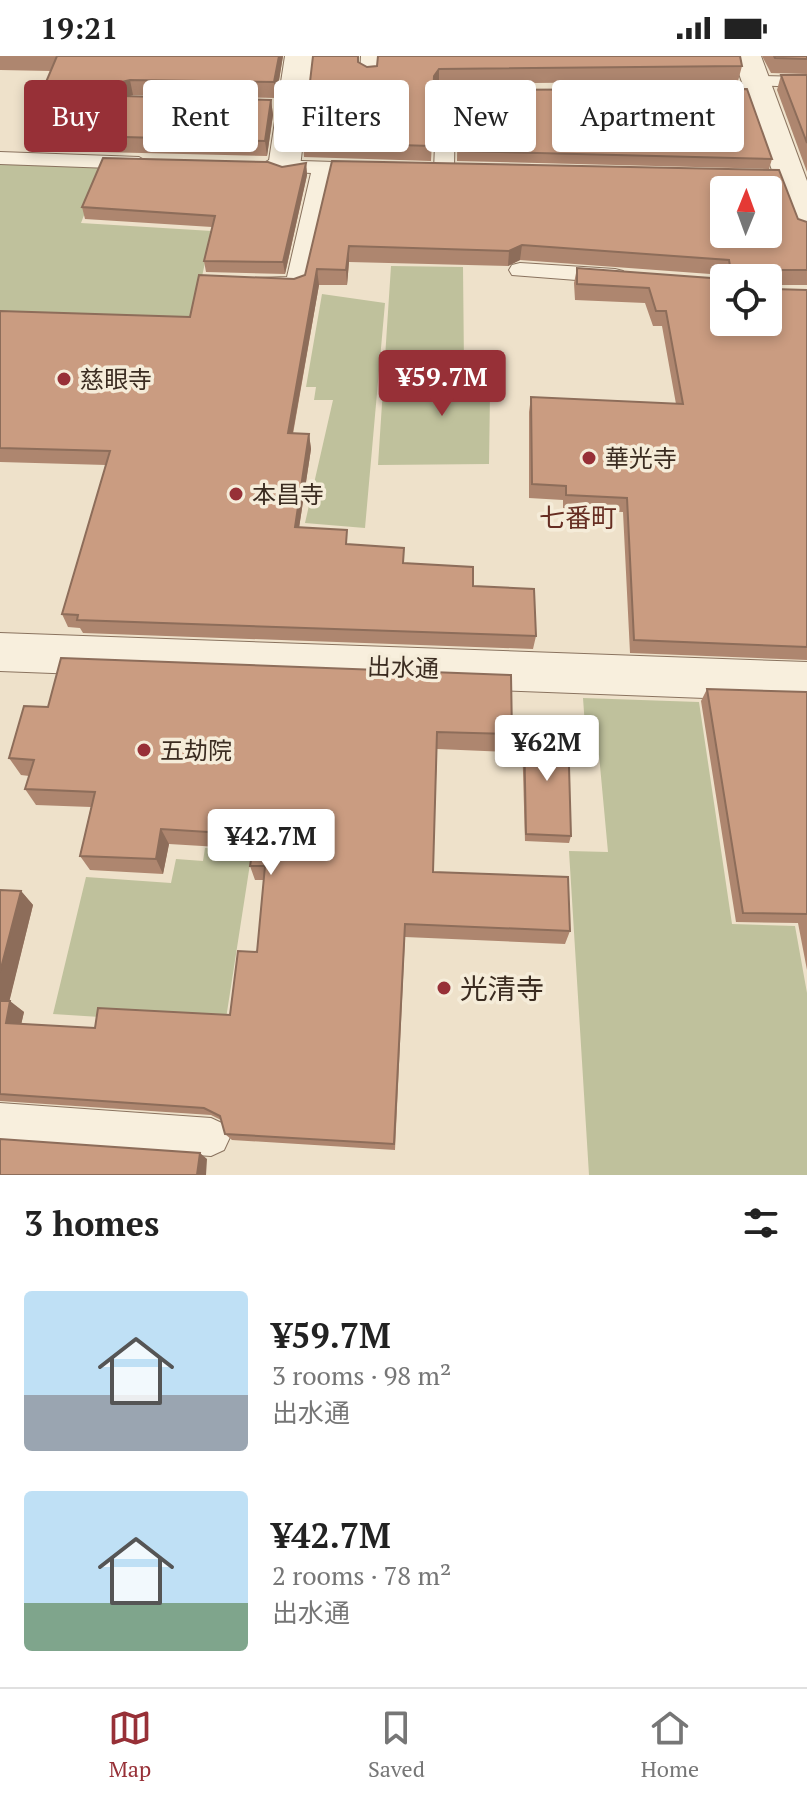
<!DOCTYPE html>
<meta charset="utf-8">
<style>
:root{--surface:#fff;--page:#f2f2f2;--text:#222;--muted:#767676;--line:#e0e0e0;--accent:#973037}
body{margin:0;font-family:"PT Serif","Noto Sans JP",serif;background:var(--page);color:var(--text);height:100vh;display:flex;flex-direction:column;font-size:30px;white-space:nowrap}
*{box-sizing:border-box;margin:0}
p{font-size:26px;color:var(--muted)}
.icon{flex:none;width:44px;height:44px;fill:none;stroke:currentColor;stroke-width:2;stroke-linecap:round;stroke-linejoin:round}
.map{position:relative;height:1119px;overflow:hidden}
.details{display:flex;flex-direction:column;background:var(--surface);flex:1}
.details>*{flex:none}
.guide{position:absolute;left:24px;top:24px;width:760px;height:72px;display:flex;gap:16px}
.needle{width:52px;rotate:1deg}
.controls{position:absolute;left:710px;top:120px;display:grid;gap:16px}
.controls a{display:grid;place-items:center;width:72px;height:72px;border-radius:8px;background:var(--surface);box-shadow:0 4px 12px #0003;font-size:40px}
.price{position:absolute;translate:-50% -68px;padding:0 18px;border-radius:8px;background:#fff;color:#222;font-size:26px;line-height:52px;filter:drop-shadow(0 2px 4px #0008)}
.price::after{content:'';position:absolute;left:50%;top:48px;width:24px;height:18px;margin-left:-12px;background:inherit;clip-path:polygon(0 0,100% 0,50% 100%)}
.price.active{background:var(--accent);color:#fff}
ul{padding:0;list-style:none}
li{display:flex;align-items:center;gap:24px;height:200px;padding:0 24px}
li span{display:grid;place-items:center;flex:none;width:224px;height:160px;border-radius:8px;color:#555}
li>.icon{margin-inline-start:auto}
span .icon{width:96px;height:96px;fill:#fffc;stroke-width:1}
li b{font-size:34px}
h2{display:flex;justify-content:space-between;align-items:center;height:96px;padding:0 24px;font-size:34px}
.chip{padding:0 28px;border-radius:8px;background:var(--surface);box-shadow:0 4px 12px #0003;font-size:28px;line-height:72px}
.chip.active{background:var(--accent);color:#fff}
.status{display:flex;justify-content:space-between;align-items:center;height:56px;padding:0 40px;background:var(--surface);direction:ltr}
.status svg{height:22px;fill:currentColor}
.tabs{display:flex;justify-content:space-around;align-items:center;height:112px;border-top:2px solid var(--line);background:var(--surface);font-size:22px;color:var(--muted)}
.tabs a{display:grid;justify-items:center;gap:4px}
.tabs .active{color:var(--accent)}
.map>svg:first-child{display:block}
.cemetery{fill:#bfc19c}
.lines{fill:none;stroke-linecap:round;stroke-linejoin:round}
.service-casing{stroke:#8a735f;stroke-width:2}
.minor-casing{stroke:#8a735f;stroke-width:2}
.service{fill:#f8efdd;fill-rule:evenodd}
.minor{fill:#f8efdd;fill-rule:evenodd}
.wall{fill:#ae866f}
.shaded-wall{fill:#8d6d5a}
.building{fill:#ca9c81;stroke:#8d6d5a;stroke-width:2;fill-rule:evenodd}
.poi-dot{fill:#973037;stroke:#f5ecd9;stroke-width:3}
.labels{text-anchor:middle;dominant-baseline:central;stroke-width:7;stroke-linejoin:round;paint-order:stroke}
.poi-label{font-size:24px;fill:#3b2c21;stroke:#f5ecd9;text-anchor:start}
.street-label{font-size:24px;fill:#3b2c21;stroke:#f5ecd9}
.neighbourhood-label{font-size:26px;fill:#662d22;stroke:#f5ecd9}
.near-poi-label{font-size:28px;fill:#3b2c21;stroke:#f5ecd9;text-anchor:start}
</style>
<div class="status"><b>19:21</b><svg viewBox="0 0 49 12"><path d="M0 12V9h3v3zM5 12V6h3v6zM10 12V3h3v9zM15 12V0h3v12zM26 1h20v11H26zM47 4h2v5h-2z"/></svg></div>
<div class="map">
<svg width="807" height="1119" viewBox="0 0 807 1119">
<rect width="100%" height="100%" fill="#eee1ca"/>
<!-- cemetery -->
<g class="cemetery">
<polygon points="0,108 102,112 81,167 212,175 179,325 0,267"/>
<polygon points="391,210 463,211 464,310 471,311 471,320 484,321 484,338 490,338 489,408 378,409"/>
<polygon points="322,238 385,247 365,472 305,467 333,344 314,344 316,331 306,331"/>
<polygon points="583,642 699,646 732,868 795,870 807,937 807,1119 589,1119 569,795 608,796 599,699 587,699"/>
<polygon points="205,792 252,795 225,969 53,958 86,821 171,827 176,803 203,805"/>
</g>
<g class="lines">
<defs>
<g id="service">
<polygon points="361,0 379,0 375,23 369,24 360,19"/>
<polygon points="756,20 807,21 807,31 750,29 747,25"/>
<polygon points="446,29 495,29 504,35 495,41 455,41 454,115 444,121 434,115 437,35"/>
<polygon points="0,96 139,101 149,107 139,113 0,108"/>
<path d="M 269,104 L 367,107 L 377,113 L 367,119 L 331,118 L 307,228 L 304,233 C 290,237 271,236 257,232 L 254,227 L 257,222 L 287,221 L 311,117 L 262,114 L 259,110 Z"/>
<polygon points="520,207 615,213 623,215 626,220 623,225 615,227 512,219 509,214 512,209"/>
<polygon points="0,1047 211,1062 224,1068 230,1081 224,1094 211,1100 0,1085"/>
</g>
<g id="minor">
<polygon points="285,0 313,0 300,111 295,118 284,120 273,118 268,111"/>
<polygon points="733,0 761,0 807,125 807,180 795,177 791,170"/>
<polygon points="0,577 807,606 807,646 0,615"/>
</g>
</defs>
<!-- service casing -->
<use href="#service" class="service-casing"/>
<!-- minor casing -->
<use href="#minor" class="minor-casing"/>
<!-- service -->
<use href="#service" class="service"/>
<!-- minor -->
<use href="#minor" class="minor"/>
</g>
<!-- wall -->
<g class="wall">
<polygon points="0,0 283,0 276,42 133,39 129,40 271,44 273,59 267,100 59,95 57,87 32,87 27,71 51,15 0,14"/>
<polygon points="762,0 807,0 807,18 771,17"/>
<polygon points="359,7 367,11 742,10 738,25 439,28 434,35 431,105 304,101 303,86"/>
<polygon points="781,19 807,19 807,116 777,34"/>
<polygon points="458,34 772,103 769,113 457,105"/>
<polygon points="332,105 798,163 807,166 807,229 770,229 773,233 807,234 807,604 630,597 623,456 563,454 563,444 529,442 529,356 531,341 676,348 662,270 653,270 645,247 575,244 574,227 577,212 724,223 768,222 725,222 724,219 520,204 508,210 349,206 347,229 319,229 293,378 309,378 311,393 299,472 473,530 536,580 533,593 83,577 80,572 68,571 62,558 106,409 0,406 0,255 190,261 305,219"/>
<polygon points="306,107 307,119 285,218 206,216 204,205 212,171 85,163 82,151"/>
<polygon points="707,633 807,636 807,914 798,867 736,866 701,645"/>
<polygon points="24,650 512,678 508,696 437,693 433,816 570,875 565,888 405,881 395,1094 232,1084 225,1078 221,1064 211,1059 0,1045 0,834 21,835 33,849 9,945 24,956 21,968 95,972 230,959 257,896 264,824 255,824 250,810 252,793 169,788 163,818 90,814 80,800 91,751 36,749 25,733 29,720 21,719 9,702"/>
<polygon points="524,675 571,780 569,787 525,785 522,682"/>
</g>
<!-- shaded-wall -->
<g class="shaded-wall">
<polygon points="279,0 283,0 276,42 274,26"/>
<polygon points="439,13 439,28 434,35 431,105 434,20"/>
<polygon points="130,24 133,39 125,41 121,47 118,31 122,26"/>
<polygon points="271,44 273,59 267,100 265,85"/>
<polygon points="306,107 307,119 285,218 283,206"/>
<polygon points="522,189 520,204 508,210 509,195"/>
<polygon points="349,190 349,206 347,229 346,214"/>
<polygon points="317,213 319,229 290,392 288,377"/>
<polygon points="309,378 311,393 297,485 295,471"/>
<polygon points="161,773 169,788 163,818 156,803"/>
<polygon points="21,835 33,849 7,955 0,950 0,916"/>
<polygon points="10,945 24,956 19,978 6,967"/>
<polygon points="200,1097 207,1103 206,1119 197,1119"/>
</g>
<!-- building -->
<g class="building">
<polygon points="57,0 279,0 274,26 130,24 122,26 118,31 122,40 271,44 265,85 54,79 57,72 27,71"/>
<polygon points="313,0 358,0 358,6 367,11 377,10 378,0 740,0 742,10 439,13 434,20 431,90 303,86"/>
<polygon points="774,0 807,0 807,3 775,2"/>
<polygon points="781,19 807,19 807,87"/>
<polygon points="747,33 772,103 458,95 458,34"/>
<polygon points="103,102 268,106 282,111 306,107 283,206 204,205 215,160 82,151"/>
<path d="M 332,105 L 779,114 L 798,163 L 807,166 L 807,214 L 771,214 L 770,230 L 773,233 L 807,234 L 807,591 L 634,584 L 627,442 L 566,439 L 566,430 L 532,428 L 531,341 L 683,348 L 666,255 L 656,255 L 649,232 L 577,228 L 577,212 L 724,223 L 724,266 L 768,266 L 768,222 L 730,222 L 732,221 L 729,204 L 522,189 L 509,195 L 349,190 L 346,214 L 317,213 L 288,377 L 309,378 L 295,471 L 347,474 L 346,488 L 404,492 L 403,507 L 473,511 L 473,530 L 534,533 L 536,580 L 77,564 L 78,559 L 62,558 L 110,395 L 0,392 L 0,255 L 190,261 L 199,219 L 294,223 L 305,219 ZM 724,134 L 768,134 L 768,178 L 724,178 Z"/>
<polygon points="61,602 511,619 512,678 437,676 433,816 568,821 570,875 405,868 394,1088 225,1078 220,1060 204,1052 0,1038 0,945 10,945 6,967 95,972 98,952 230,959 238,895 257,896 265,810 250,810 255,779 161,773 156,803 80,800 95,736 25,733 34,704 9,702 24,650 48,651"/>
<polygon points="707,633 807,636 807,859 807,858 743,857"/>
<polygon points="524,675 568,676 571,780 526,778"/>
<polygon points="0,834 21,835 0,916"/>
<polygon points="0,1083 200,1097 197,1119 0,1119"/>
</g>
<!-- markers -->
<g class="poi-dot">
<circle cx="64" cy="323" r="8"/>
<circle cx="589" cy="402" r="8"/>
<circle cx="236" cy="438" r="8"/>
<circle cx="144" cy="694" r="8"/>
<circle cx="444" cy="932" r="8"/>
</g>
<g class="labels">
<!-- poi labels -->
<g class="poi-label">
<text x="80" y="323">慈眼寺</text>
<text x="605" y="402">華光寺</text>
<text x="252" y="438">本昌寺</text>
<text x="160" y="694">五劫院</text>
</g>
<!-- street labels -->
<g class="street-label">
<text transform="translate(403 611) rotate(2)">出水通</text>
</g>
<!-- neighbourhood labels -->
<g class="neighbourhood-label">
<text x="578" y="461">七番町</text>
</g>
<!-- near-poi labels -->
<g class="near-poi-label">
<text x="460" y="932">光清寺</text>
</g>
</g>
</svg>
<div class="controls">
<a><svg class="needle" viewBox="-14 -14 28 28"><path d="M0-13l5 13h-10z" fill="#e53935"/><path d="M0 13l5-13h-10z" fill="#767676"/></svg></a>
<a><svg class="icon" aria-label="locate" viewBox="0 0 24 24"><circle cx="12" cy="12" r="6"/><path d="M12 2v4M12 18v4M2 12h4M18 12h4"/></svg></a>
</div>
<b class="price active" style="left:442px;top:362px">¥59.7M</b>
<b class="price" style="left:547px;top:727px">¥62M</b>
<b class="price" style="left:271px;top:821px">¥42.7M</b>
<div class="guide">
<a class="chip active">Buy</a>
<a class="chip">Rent</a>
<a class="chip">Filters</a>
<a class="chip">New</a>
<a class="chip">Apartment</a>
</div>
</div>
<section class="details">
<h2>3 homes<svg class="icon" aria-label="filters" viewBox="0 0 24 24"><path d="M4 7h16M4 17h16"/><circle cx="9" cy="7" r="2"/><circle cx="15" cy="17" r="2"/></svg></h2>
<ul>
<li><span style="background:linear-gradient(#bfe0f5 65%,#9aa5b1 0)"><svg class="icon" aria-label="home" viewBox="0 0 24 24"><path d="M3 11l9-7 9 7M6 9v11h12V9"/></svg></span><div><b>¥59.7M</b><p>3 rooms · 98 m²</p><p>出水通</p></div></li>
<li><span style="background:linear-gradient(#bfe0f5 70%,#7fa58c 0)"><svg class="icon" aria-label="home" viewBox="0 0 24 24"><path d="M3 11l9-7 9 7M6 9v11h12V9"/></svg></span><div><b>¥42.7M</b><p>2 rooms · 78 m²</p><p>出水通</p></div></li>
</ul>
</section>
<nav class="tabs">
<a class="active"><svg class="icon" aria-label="map" viewBox="0 0 24 24"><path d="M3 6l6-2 6 2 6-2v14l-6 2-6-2-6 2zM9 4v14M15 6v14"/></svg>Map</a>
<a><svg class="icon" aria-label="saved" viewBox="0 0 24 24"><path d="M7 4h10v16l-5-4-5 4z"/></svg>Saved</a>
<a><svg class="icon" aria-label="home" viewBox="0 0 24 24"><path d="M3 11l9-7 9 7M6 9v11h12V9"/></svg>Home</a>
</nav>
